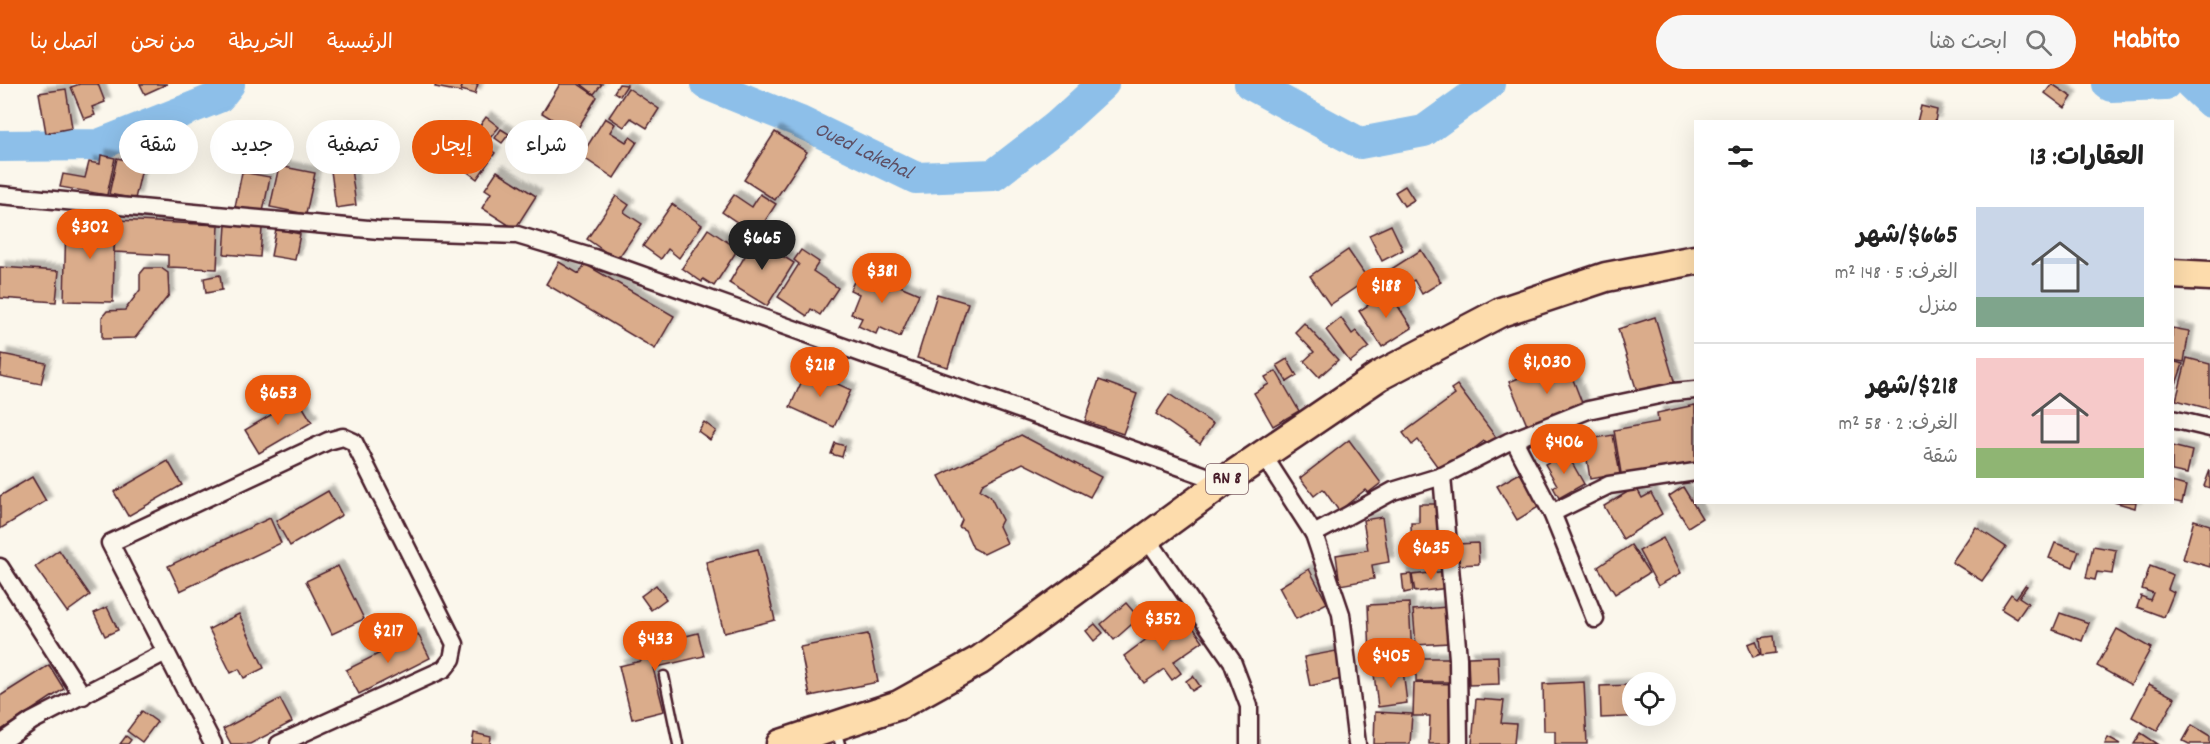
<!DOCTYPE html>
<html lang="ar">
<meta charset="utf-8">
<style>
:root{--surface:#fff;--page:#f6f6f6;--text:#222;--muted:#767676;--line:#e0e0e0;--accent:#ea580c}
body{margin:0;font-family:Dekko,"Playpen Sans Arabic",sans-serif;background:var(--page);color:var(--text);direction:rtl;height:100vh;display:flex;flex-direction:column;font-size:22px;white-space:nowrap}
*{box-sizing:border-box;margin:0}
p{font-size:20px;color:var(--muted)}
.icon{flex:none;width:33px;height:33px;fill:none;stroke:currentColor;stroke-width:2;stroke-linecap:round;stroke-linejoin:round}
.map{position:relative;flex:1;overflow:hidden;direction:ltr}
.side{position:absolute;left:1694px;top:36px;width:480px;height:384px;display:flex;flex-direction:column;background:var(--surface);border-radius:0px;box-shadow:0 6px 24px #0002;direction:rtl}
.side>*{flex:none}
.hud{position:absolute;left:18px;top:36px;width:570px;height:54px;direction:rtl;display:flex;gap:12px}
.buttons{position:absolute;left:1622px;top:588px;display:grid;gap:12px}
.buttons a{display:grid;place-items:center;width:54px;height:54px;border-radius:50%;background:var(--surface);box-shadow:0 6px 24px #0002;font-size:30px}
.price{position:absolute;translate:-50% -51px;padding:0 14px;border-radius:21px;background:var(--accent);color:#fff;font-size:20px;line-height:39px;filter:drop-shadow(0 2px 3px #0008)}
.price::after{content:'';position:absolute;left:50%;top:36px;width:18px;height:14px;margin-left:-9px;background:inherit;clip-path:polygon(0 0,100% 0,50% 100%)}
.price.selected{background:#222;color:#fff}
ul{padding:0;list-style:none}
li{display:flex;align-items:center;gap:18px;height:150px;padding:0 30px}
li+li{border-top:2px solid var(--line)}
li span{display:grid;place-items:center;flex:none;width:168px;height:120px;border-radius:0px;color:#555}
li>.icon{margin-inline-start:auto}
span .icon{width:72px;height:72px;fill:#fffc;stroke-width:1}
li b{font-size:26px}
h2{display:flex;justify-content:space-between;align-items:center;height:72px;padding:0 30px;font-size:26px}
.tag{padding:0 21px;border-radius:27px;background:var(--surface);box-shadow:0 6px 24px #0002;font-size:21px;line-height:54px}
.tag.selected{background:var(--accent);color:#fff}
header{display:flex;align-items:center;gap:36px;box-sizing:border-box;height:84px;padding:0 30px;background:var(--accent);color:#fff}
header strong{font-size:28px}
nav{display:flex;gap:33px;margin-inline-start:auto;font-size:21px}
.search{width:420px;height:54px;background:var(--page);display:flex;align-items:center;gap:15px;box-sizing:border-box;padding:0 21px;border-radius:33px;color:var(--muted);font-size:22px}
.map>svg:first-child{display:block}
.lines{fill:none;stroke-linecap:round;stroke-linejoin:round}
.river{stroke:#8dbfe9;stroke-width:32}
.building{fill:#daac8b;stroke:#4a1f2b;stroke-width:1.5;filter:url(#shadow)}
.service-casing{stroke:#4a1f2b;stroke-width:13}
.minor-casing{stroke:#4a1f2b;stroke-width:21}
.trunk-casing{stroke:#4a1f2b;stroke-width:33}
.service{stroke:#fbf7ec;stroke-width:8}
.minor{stroke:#fbf7ec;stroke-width:16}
.trunk{stroke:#fddcac;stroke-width:28}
.labels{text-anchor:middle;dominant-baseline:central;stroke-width:4.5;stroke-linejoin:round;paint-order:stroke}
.shield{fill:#fbf7ec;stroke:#7f6065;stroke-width:1.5}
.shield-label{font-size:18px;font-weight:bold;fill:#4a1f2b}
.water-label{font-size:21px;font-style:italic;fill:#5e4f64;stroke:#fbf7ec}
</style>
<header>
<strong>Habito</strong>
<div class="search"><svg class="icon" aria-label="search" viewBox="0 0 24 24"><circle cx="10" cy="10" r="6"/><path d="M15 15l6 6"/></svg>ابحث هنا</div>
<nav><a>الرئيسية</a><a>الخريطة</a><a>من نحن</a><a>اتصل بنا</a></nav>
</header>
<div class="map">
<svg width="2210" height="660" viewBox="0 0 2210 660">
<defs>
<filter id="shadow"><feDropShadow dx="5.5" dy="-5.5" stdDeviation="1.5" flood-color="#0004"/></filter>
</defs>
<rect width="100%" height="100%" fill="#fbf7ec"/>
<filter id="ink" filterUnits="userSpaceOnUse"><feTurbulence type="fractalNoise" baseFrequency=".0167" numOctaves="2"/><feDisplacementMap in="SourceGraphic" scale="12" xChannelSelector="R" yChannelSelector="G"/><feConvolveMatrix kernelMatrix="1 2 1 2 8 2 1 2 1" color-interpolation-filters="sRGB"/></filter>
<g filter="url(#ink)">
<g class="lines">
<!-- river -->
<g class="river">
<path id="s1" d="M 706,0 L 798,37 L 916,94 L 994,91 L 1056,43 L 1103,0"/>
<polyline points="1250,0 1360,59 1424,47 1489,0"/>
<polyline points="2108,0 2111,2 2165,0"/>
<polyline points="2191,0 2210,18"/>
<polyline points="0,62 98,61 219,13 229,0"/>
</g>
</g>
<!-- building -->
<g class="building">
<polygon points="80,0 98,0 105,18 92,23 95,31 84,35 71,3"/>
<polygon points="140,0 167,0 145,10"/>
<polygon points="436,0 462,0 461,8 435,3"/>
<polygon points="463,0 478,0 475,10 461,6"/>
<polygon points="560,0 578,0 597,13 575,49 542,29"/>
<polygon points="581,0 602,0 594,10"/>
<polygon points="619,0 627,1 620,12 614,8"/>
<polygon points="2052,0 2072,13 2065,24 2045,9"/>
<polygon points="628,4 659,25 647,44 631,34 624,43 609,33"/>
<polygon points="66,5 72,44 46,49 39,9"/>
<polygon points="1921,22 1937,26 1935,38 1917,38"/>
<polygon points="486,33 499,43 485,60 473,51"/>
<polygon points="605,34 615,40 610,48 626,58 630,53 637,58 614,94 581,72"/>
<polygon points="501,45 509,50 502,59 495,54"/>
<polygon points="465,47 495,69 477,95 446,72"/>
<polygon points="775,48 807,68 775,116 744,96"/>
<polygon points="244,62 261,64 259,84 242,82"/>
<polygon points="349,70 356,121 336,124 329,72"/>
<polygon points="101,71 115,74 107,111 60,103 63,90 85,94 89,78 100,80"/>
<polygon points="117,74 143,80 135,115 109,110"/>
<polygon points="279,82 315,89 306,130 270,123"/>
<polygon points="497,87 536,112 515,145 482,124 491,109 485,105"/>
<polygon points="242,88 270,93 263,128 235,123"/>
<polygon points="1405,102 1414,116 1404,122 1395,108"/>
<polygon points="760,110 776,120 756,151 722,128 734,111 752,123"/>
<polygon points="616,112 629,121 624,128 642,140 617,176 587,155"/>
<polygon points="672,120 702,141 679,174 668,165 661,175 643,162"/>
<polygon points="66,135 115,136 113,218 64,217"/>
<polygon points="116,136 219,141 217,185 168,183 168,171 114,168"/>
<polygon points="226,141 262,144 260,173 224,170"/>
<polygon points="1391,141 1403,166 1382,177 1369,151"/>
<polygon points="276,145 300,150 295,176 271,172"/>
<polygon points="708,145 738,165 714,202 703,195 702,198 682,184"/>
<polygon points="758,150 776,161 773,166 794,179 767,222 729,199"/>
<polygon points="801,166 819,178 813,187 838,204 820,231 811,225 807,232 778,213 799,180 794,176"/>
<polygon points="1348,166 1368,195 1330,221 1310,192"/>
<polygon points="1421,166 1441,198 1422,210 1414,196 1393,209 1382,191"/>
<polygon points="559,178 579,190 585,180 674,232 655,265 546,200"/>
<polygon points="0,183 59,187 56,218 0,214"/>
<polygon points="145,184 161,184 168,189 169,211 135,254 102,255 102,233 107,227 125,226 140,206 140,190"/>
<polygon points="860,185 919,210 900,253 879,243 876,250 858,242 862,234 851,230 859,210 850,206"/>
<polygon points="220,191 222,206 206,209 204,194"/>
<polygon points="1389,208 1412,244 1382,263 1359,227"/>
<polygon points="937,210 968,219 948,283 917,274"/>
<polygon points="1655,233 1675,300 1638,311 1618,245"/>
<polygon points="1341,234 1352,250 1356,247 1369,263 1350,278 1326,246"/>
<polygon points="1304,239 1338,276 1319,293 1304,277 1314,268 1295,248"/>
<polygon points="2172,244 2189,247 2184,278 2172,276"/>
<polygon points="2,270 46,279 41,300 0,292"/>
<polygon points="2187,274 2210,280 2210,325 2176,316"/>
<polygon points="1287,275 1297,292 1287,298 1277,281"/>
<polygon points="1565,275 1584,324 1529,346 1509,298"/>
<polygon points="2172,277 2183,280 2175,303 2172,302"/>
<polygon points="807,286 851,306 834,343 790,323"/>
<polygon points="1276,287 1299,327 1273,342 1254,309 1269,300 1265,293"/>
<polygon points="1099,296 1137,310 1123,350 1085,337"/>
<polygon points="1457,301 1498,356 1489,363 1484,357 1442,389 1418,356 1412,361 1403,349 1455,311 1451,305"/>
<polygon points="1169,310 1213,340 1200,360 1156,330"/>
<polygon points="298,315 312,338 259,369 245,346"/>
<polygon points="1695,321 1695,381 1622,395 1614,346 1658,338 1657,329"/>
<polygon points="704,338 716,347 710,356 698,347"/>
<polygon points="1021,351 1101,393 1090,413 1023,379 983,399 980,406 990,412 1002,436 999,442 1007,459 984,470 973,464 965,446 959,443 962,436 939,392"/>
<polygon points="1613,351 1620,390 1590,395 1584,356"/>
<polygon points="1349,356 1381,399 1368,409 1365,406 1339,427 1323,405 1314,412 1300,394"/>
<polygon points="835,359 845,362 842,373 831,370"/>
<polygon points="2172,362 2192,367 2187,390 2172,387"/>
<polygon points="1566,368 1584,400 1559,414 1553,403 1557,401 1545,380"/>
<polygon points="168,377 182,401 128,432 114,408"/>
<polygon points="2210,386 2210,404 2204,402"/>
<polygon points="1520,389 1540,422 1517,436 1497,402"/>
<polygon points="32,393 46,417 0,445 0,412"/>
<polygon points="2172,398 2186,402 2182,419 2172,417"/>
<polygon points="1636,403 1642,414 1651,409 1662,430 1623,455 1604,422"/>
<polygon points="1683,403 1702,434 1688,443 1669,412"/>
<polygon points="328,407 342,431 290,462 276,437"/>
<polygon points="2114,418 2136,418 2135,424"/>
<polygon points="1419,420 1443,420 1444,482 1412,482 1411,439 1419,439"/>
<polygon points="1382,433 1389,478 1372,481 1374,495 1340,501 1336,471 1368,466 1363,436"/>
<polygon points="270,434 281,459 180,507 168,482"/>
<polygon points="2194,436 2210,441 2210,483 2183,475"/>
<polygon points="1976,443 2006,463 1982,497 1952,478"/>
<polygon points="1663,454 1681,489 1658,502 1639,467"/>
<polygon points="1478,459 1479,480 1457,481 1456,460"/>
<polygon points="2055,459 2079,467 2073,483 2049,474"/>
<polygon points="1631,461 1649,489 1615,510 1598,483"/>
<polygon points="2093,462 2116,466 2112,490 2097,488 2095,496 2086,494"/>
<polygon points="758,465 775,536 724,549 706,478"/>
<polygon points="59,466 90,511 67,528 35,483"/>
<polygon points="338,482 364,535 332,550 306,497"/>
<polygon points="2150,482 2173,491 2168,505 2174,508 2164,533 2137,523 2141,512 2150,516 2153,509 2142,505"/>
<polygon points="1309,485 1327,519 1296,535 1279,503"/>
<polygon points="1447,487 1449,504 1415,508 1412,491"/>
<polygon points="1411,490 1413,507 1404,509 1402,491"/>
<polygon points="656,501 666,515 651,526 641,512"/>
<polygon points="2025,501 2027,502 2019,513 2028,519 2017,535 2001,525 2011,510 2016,514"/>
<polygon points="1126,519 1139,534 1114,556 1101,540"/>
<polygon points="1409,519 1412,571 1370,573 1368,521"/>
<polygon points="107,523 118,546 105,552 94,529"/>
<polygon points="1446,523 1449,559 1416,561 1413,526"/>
<polygon points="2060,529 2089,539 2082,557 2053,546"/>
<polygon points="239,530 264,584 244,594 239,585 231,589 209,545"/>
<polygon points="1187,535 1203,557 1173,578 1181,589 1172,596 1164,585 1144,599 1124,572 1160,545 1165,551"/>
<polygon points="1095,540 1103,549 1094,557 1086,547"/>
<polygon points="2117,545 2151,564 2131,601 2097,582"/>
<polygon points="698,549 704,572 653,584 664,627 632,635 619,582 641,577 638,564"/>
<polygon points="418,550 430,574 359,610 346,586"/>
<polygon points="868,550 878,598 810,612 800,563"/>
<polygon points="1774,552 1776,569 1762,571 1760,554"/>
<polygon points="1756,557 1761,570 1753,573 1748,560"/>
<polygon points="1336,567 1342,595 1310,602 1304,573"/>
<polygon points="1498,572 1499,600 1469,601 1468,573"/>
<rect x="1416" y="574" width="36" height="24"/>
<polygon points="49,581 64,605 0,647 0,612"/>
<polygon points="1403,586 1407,619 1378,623 1374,590"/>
<polygon points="1193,592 1200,602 1192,607 1186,597"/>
<polygon points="1584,598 1587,660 1555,660 1555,647 1544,647 1543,600"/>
<polygon points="1414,599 1457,600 1455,660 1429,660 1430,632 1413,632"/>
<polygon points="2149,600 2175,614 2157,647 2132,633"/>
<polygon points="1632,601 1632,632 1648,632 1601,634 1600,602"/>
<polygon points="280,615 292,638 250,660 231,660 223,645"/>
<polygon points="1476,615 1504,617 1501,639 1516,640 1514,660 1472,660"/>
<polygon points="142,627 157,638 142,658 127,647"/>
<polygon points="1375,628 1412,630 1410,660 1374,660"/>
<polygon points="2192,641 2210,652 2210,660 2189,660 2183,657"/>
<polygon points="474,649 491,653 490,660 472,660"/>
<polygon points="2141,649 2158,660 2134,660"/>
<polygon points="126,652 131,656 128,660 120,660"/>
<polygon points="2108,653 2121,660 2105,660"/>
</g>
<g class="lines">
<defs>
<g id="service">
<polyline points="664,592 678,660"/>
<polyline points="836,646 840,660"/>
</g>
<g id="minor">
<polyline points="0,111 379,146 517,151 594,174 1223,398"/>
<polyline points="2172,335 2210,344"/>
<polyline points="1514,356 1552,429 1595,535"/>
<polyline points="1263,371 1314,450 1341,530 1357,660"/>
<polyline points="1442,392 1458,574 1459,660"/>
<polyline points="1552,429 1609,401 1695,388"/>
<polyline points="1314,450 1393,407 1442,392 1508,358 1588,326 1673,308 1695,306"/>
<polyline points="1147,454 1232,577 1249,622 1249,660"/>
<polyline points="0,483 83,612"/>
<polyline points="0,659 32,637 164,569"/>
<polyline points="213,660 110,459 328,357 343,353 354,358 455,560 452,575 444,585 279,660"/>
</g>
<g id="trunk">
<polyline points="2172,190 2210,192"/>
<polyline points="781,660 899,621 980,576 1223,398 1379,292 1501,228 1606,193 1695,176"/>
</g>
</defs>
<!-- service casing -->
<use href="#service" class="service-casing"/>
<!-- minor casing -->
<use href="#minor" class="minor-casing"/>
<!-- trunk casing -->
<use href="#trunk" class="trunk-casing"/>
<!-- service -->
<use href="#service" class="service"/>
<!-- minor -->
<use href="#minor" class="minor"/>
<!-- trunk -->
<use href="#trunk" class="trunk"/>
</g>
</g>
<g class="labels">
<!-- shield labels -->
<rect class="shield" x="1206" y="380" width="42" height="30" rx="4.5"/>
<g class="shield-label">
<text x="1227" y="395">RN 8</text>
</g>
<!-- water labels -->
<g class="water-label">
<text stroke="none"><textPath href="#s1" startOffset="171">Oued Lakehal</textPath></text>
</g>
</g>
</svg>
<div class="buttons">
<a><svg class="icon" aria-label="locate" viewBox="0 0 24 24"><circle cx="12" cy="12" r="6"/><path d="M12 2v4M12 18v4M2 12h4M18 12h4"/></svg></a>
</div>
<b class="price" style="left:90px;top:176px">$302</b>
<b class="price selected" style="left:762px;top:187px">$665</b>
<b class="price" style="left:882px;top:220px">$381</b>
<b class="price" style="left:1386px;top:235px">$188</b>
<b class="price" style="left:1547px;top:311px">$1,030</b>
<b class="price" style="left:820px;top:314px">$218</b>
<b class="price" style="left:278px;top:342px">$653</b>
<b class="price" style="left:1564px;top:391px">$406</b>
<b class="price" style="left:1431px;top:497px">$635</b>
<b class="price" style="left:1163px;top:568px">$352</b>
<b class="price" style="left:388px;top:580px">$217</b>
<b class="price" style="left:655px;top:588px">$433</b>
<b class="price" style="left:1391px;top:605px">$405</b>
<div class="hud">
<a class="tag">شراء</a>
<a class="tag selected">إيجار</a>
<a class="tag">تصفية</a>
<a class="tag">جديد</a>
<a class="tag">شقة</a>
</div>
<section class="side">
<h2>العقارات: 13<svg class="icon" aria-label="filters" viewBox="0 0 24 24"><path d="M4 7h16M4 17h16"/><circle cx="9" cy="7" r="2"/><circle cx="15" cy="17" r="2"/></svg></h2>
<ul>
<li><span style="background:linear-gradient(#c9d6e8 75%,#7fa58c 0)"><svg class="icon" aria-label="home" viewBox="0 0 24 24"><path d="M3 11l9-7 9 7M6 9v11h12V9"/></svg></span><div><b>$665/شهر</b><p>الغرف: 5 · 148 m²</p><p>منزل</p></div></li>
<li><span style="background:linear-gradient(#f6c9c9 75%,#8fb573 0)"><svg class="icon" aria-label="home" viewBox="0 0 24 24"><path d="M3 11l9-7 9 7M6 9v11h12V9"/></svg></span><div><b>$218/شهر</b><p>الغرف: 2 · 58 m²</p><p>شقة</p></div></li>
</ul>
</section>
</div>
